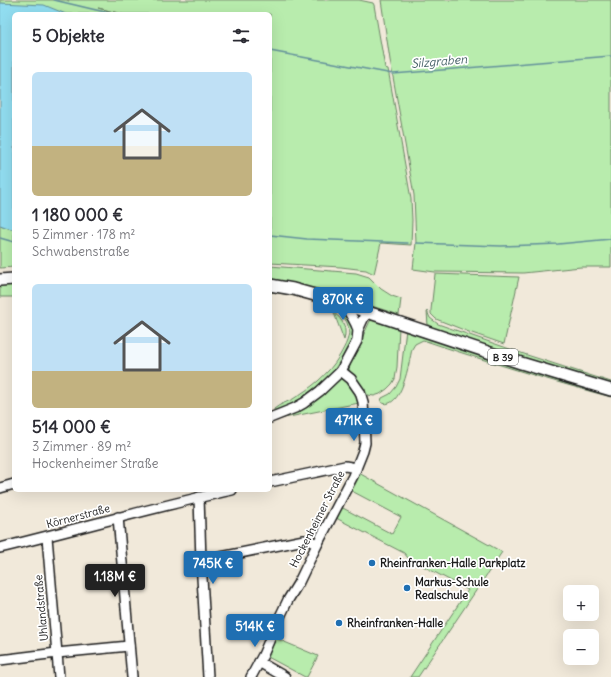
<!DOCTYPE html>
<html lang="de">
<meta charset="utf-8">
<style>
:root{--surface:#fff;--page:#f7f7f7;--text:#2b2b33;--muted:#7c7c81;--accent:#1f6fb2}
body{margin:0;font-family:Delius,sans-serif;background:var(--page);color:var(--text);height:100vh;display:flex;flex-direction:column;font-size:15px;white-space:nowrap}
*{box-sizing:border-box;margin:0}
p{font-size:13px;color:var(--muted)}
.icon{flex:none;width:22px;height:22px;fill:none;stroke:currentColor;stroke-width:2;stroke-linecap:round;stroke-linejoin:round}
.map{position:relative;flex:1;overflow:hidden}
.side{position:absolute;left:12px;top:12px;width:260px;height:480px;display:flex;flex-direction:column;background:var(--surface);border-radius:6px;box-shadow:0 4px 16px #0002}
.side>*{flex:none}
.controls{position:absolute;left:563px;top:585px;display:grid;gap:8px}
.controls a{display:grid;place-items:center;width:36px;height:36px;border-radius:6px;background:var(--surface);box-shadow:0 4px 16px #0002;font-size:20px}
.price{position:absolute;translate:-50% -34px;padding:0 9px;border-radius:4px;background:var(--accent);color:#fff;font-size:13px;line-height:26px;filter:drop-shadow(0 1px 2px #0008)}
.price::after{content:'';position:absolute;left:50%;top:24px;width:12px;height:9px;margin-left:-6px;background:inherit;clip-path:polygon(0 0,100% 0,50% 100%)}
.price.on{background:#222;color:#fff}
ul{padding:0;list-style:none}
li{display:grid;align-content:center;gap:8px;height:212px;padding:0 20px}
li span{display:grid;place-items:center;height:124px;border-radius:6px;color:#555}
li>.icon{margin-inline-start:auto}
span .icon{width:72px;height:72px;fill:#fffc;stroke-width:1}
li b{font-size:17px}
h2{display:flex;justify-content:space-between;align-items:center;height:48px;padding:0 20px;font-size:17px}
.map>svg:first-child{display:block}
.green{fill:#b8ecad;stroke:#6a8464}
.water{fill:#91ddf0;stroke:#62909b}
.lines{fill:none;stroke-linecap:round;stroke-linejoin:round}
.stream{stroke:#62909b;stroke-width:1.5}
.minor-casing{stroke:#1c1c1c;stroke-width:12}
.major-casing{stroke:#1c1c1c;stroke-width:14}
.minor{stroke:#fff;stroke-width:9}
.major{stroke:#fff;stroke-width:11}
.poi-dot{fill:#1f6fb2;stroke:#fff;stroke-width:1.5}
.labels{text-anchor:middle;dominant-baseline:central;stroke-width:3.5;stroke-linejoin:round;paint-order:stroke}
.shield{fill:#fff;stroke:#606060;stroke-width:1}
.shield-label{font-size:10px;font-weight:bold;fill:#1c1c1c}
.street-label{font-size:11px;fill:#1c1c1c;stroke:#fff}
.poi-label{font-size:11px;font-weight:bold;fill:#1c1c1c;stroke:#fff;text-anchor:start}
.water-label{font-size:12px;font-style:italic;fill:#456066;stroke:#fff}
</style>
<div class="map">
<svg width="611" height="677" viewBox="0 0 611 677">
<rect width="100%" height="100%" fill="#f1e9da"/>
<filter id="ink" filterUnits="userSpaceOnUse"><feTurbulence type="fractalNoise" baseFrequency=".025" numOctaves="2"/><feDisplacementMap in="SourceGraphic" scale="8" xChannelSelector="R" yChannelSelector="G"/><feConvolveMatrix kernelMatrix="1 2 1 2 8 2 1 2 1" color-interpolation-filters="sRGB"/></filter>
<g filter="url(#ink)">
<!-- green -->
<g class="green">
<polygon points="0,0 66,0 69,1 68,0 359,0 373,3 374,5 385,68 388,69 411,199 412,220 411,245 381,243 374,274 366,270 341,267 270,263 270,14 123,14 98,8 121,14 66,14 11,4 0,3"/>
<polygon points="381,0 611,0 611,267 581,267 523,273 435,272 413,269 416,243 414,195 390,60"/>
<polygon points="0,225 14,230 14,267 0,268"/>
<path d="M 270,266 L 356,273 L 369,277 L 381,289 L 392,296 L 401,299 L 399,315 C 357,300 313,291 270,281 Z"/>
<polygon points="435,274 519,277 504,344 469,332 436,319 431,314 431,310"/>
<polygon points="14,281 14,297 0,297 0,282"/>
<path d="M 270,288 L 321,301 L 346,313 L 353,322 L 354,335 L 348,348 L 340,361 L 332,373 L 323,382 L 300,399 L 275,413 L 274,409 C 280,404 287,402 293,399 C 302,393 310,388 318,381 C 327,373 334,365 340,355 C 345,346 351,336 348,326 C 343,303 290,294 270,292 Z"/>
<polygon points="427,311 430,318 438,324 527,355 611,382 611,388 428,326"/>
<path d="M 334,313 C 344,320 347,329 344,340 Z"/>
<polygon points="375,319 399,327 397,367 395,379 392,384 387,389 380,394 374,396 368,395 364,393 351,374 349,369 351,362 370,321"/>
<path d="M 406,329 L 611,393 L 611,397 C 548,380 485,361 423,340 L 415,344 L 412,349 C 409,362 402,410 382,403 L 381,401 L 382,398 L 390,394 L 396,387 L 400,379 Z"/>
<path d="M 340,378 C 352,379 357,394 359,403 L 279,419 L 337,379 Z"/>
<polygon points="357,472 502,552 418,677 410,677 468,590 408,558 404,553 336,518 341,507 392,534 401,517 348,489"/>
<polygon points="275,638 318,656 307,677 305,677 266,656"/>
</g>
<!-- water -->
<polygon class="water" points="0,3 44,5 66,14 14,14 14,230 0,225"/>
<g class="lines">
<!-- stream -->
<g class="stream">
<polyline points="54,0 113,14"/>
<polyline points="270,51 393,74 611,56"/>
<polyline points="270,235 307,239 408,243"/>
<polyline points="0,238 14,242"/>
<polyline points="416,243 501,246 558,244 611,239"/>
</g>
<defs>
<g id="minor">
<path d="M 343,304 C 350,313 355,320 358,330"/>
<polyline points="270,418 295,408 304,403 320,391 341,371 357,341 358,330 364,317 370,312"/>
<polyline points="270,482 345,466 351,467 356,469"/>
<polyline points="0,488 14,484"/>
<polyline points="199,497 201,561 208,677"/>
<polyline points="118,517 132,677"/>
<polyline points="47,537 59,677"/>
<path d="M 0,548 C 78,529 154,507 232,490"/>
<polyline points="201,561 304,540 310,541 317,544"/>
<polyline points="0,660 57,653 129,646"/>
<polyline points="259,662 285,677"/>
<polyline points="251,677 263,655 275,627 288,600 299,582 313,553 319,541 353,476 363,451 365,443 364,419 363,402 360,392 351,379 341,371"/>
</g>
<g id="major">
<polyline points="0,280 14,279"/>
<polyline points="270,285 293,289 322,297 521,363 611,390"/>
</g>
</defs>
<!-- minor casing -->
<use href="#minor" class="minor-casing"/>
<!-- major casing -->
<use href="#major" class="major-casing"/>
<!-- minor -->
<use href="#minor" class="minor"/>
<!-- major -->
<use href="#major" class="major"/>
</g>
</g>
<!-- markers -->
<g class="poi-dot">
<circle cx="372" cy="563" r="4"/>
<circle cx="407" cy="588" r="4"/>
<circle cx="339" cy="623" r="4"/>
</g>
<g class="labels">
<!-- shield labels -->
<rect class="shield" x="488" y="349" width="30" height="16" rx="3"/>
<g class="shield-label">
<text x="503" y="357">B 39</text>
</g>
<!-- street labels -->
<g class="street-label">
<text transform="translate(78 516) rotate(-15)">Körnerstraße</text>
<text transform="translate(317 519) rotate(-63)">Hockenheimer Straße</text>
<text transform="translate(41 608) rotate(-95)">Uhlandstraße</text>
</g>
<!-- poi labels -->
<g class="poi-label">
<text x="380" y="563">Rheinfranken-Halle Parkplatz</text>
<text x="415" y="582">Markus-Schule<tspan x="415" dy="13">Realschule</tspan></text>
<text x="347" y="623">Rheinfranken-Halle</text>
</g>
<!-- water labels -->
<g class="water-label">
<text transform="translate(439 61) rotate(-5)">Silzgraben</text>
</g>
</g>
</svg>
<div class="controls">
<a>+</a>
<a>−</a>
</div>
<b class="price" style="left:343px;top:321px">870K €</b>
<b class="price" style="left:354px;top:442px">471K €</b>
<b class="price" style="left:213px;top:585px">745K €</b>
<b class="price on" style="left:115px;top:598px">1.18M €</b>
<b class="price" style="left:255px;top:648px">514K €</b>
<section class="side">
<h2>5 Objekte<svg class="icon" aria-label="filters" viewBox="0 0 24 24"><path d="M4 7h16M4 17h16"/><circle cx="9" cy="7" r="2"/><circle cx="15" cy="17" r="2"/></svg></h2>
<ul>
<li><span style="background:linear-gradient(#bfe0f5 60%,#c2b280 0)"><svg class="icon" aria-label="home" viewBox="0 0 24 24"><path d="M3 11l9-7 9 7M6 9v11h12V9"/></svg></span><div><b>1 180 000 €</b><p>5 Zimmer · 178 m²</p><p>Schwabenstraße</p></div></li>
<li><span style="background:linear-gradient(#bfe0f5 70%,#c2b280 0)"><svg class="icon" aria-label="home" viewBox="0 0 24 24"><path d="M3 11l9-7 9 7M6 9v11h12V9"/></svg></span><div><b>514 000 €</b><p>3 Zimmer · 89 m²</p><p>Hockenheimer Straße</p></div></li>
</ul>
</section>
</div>
